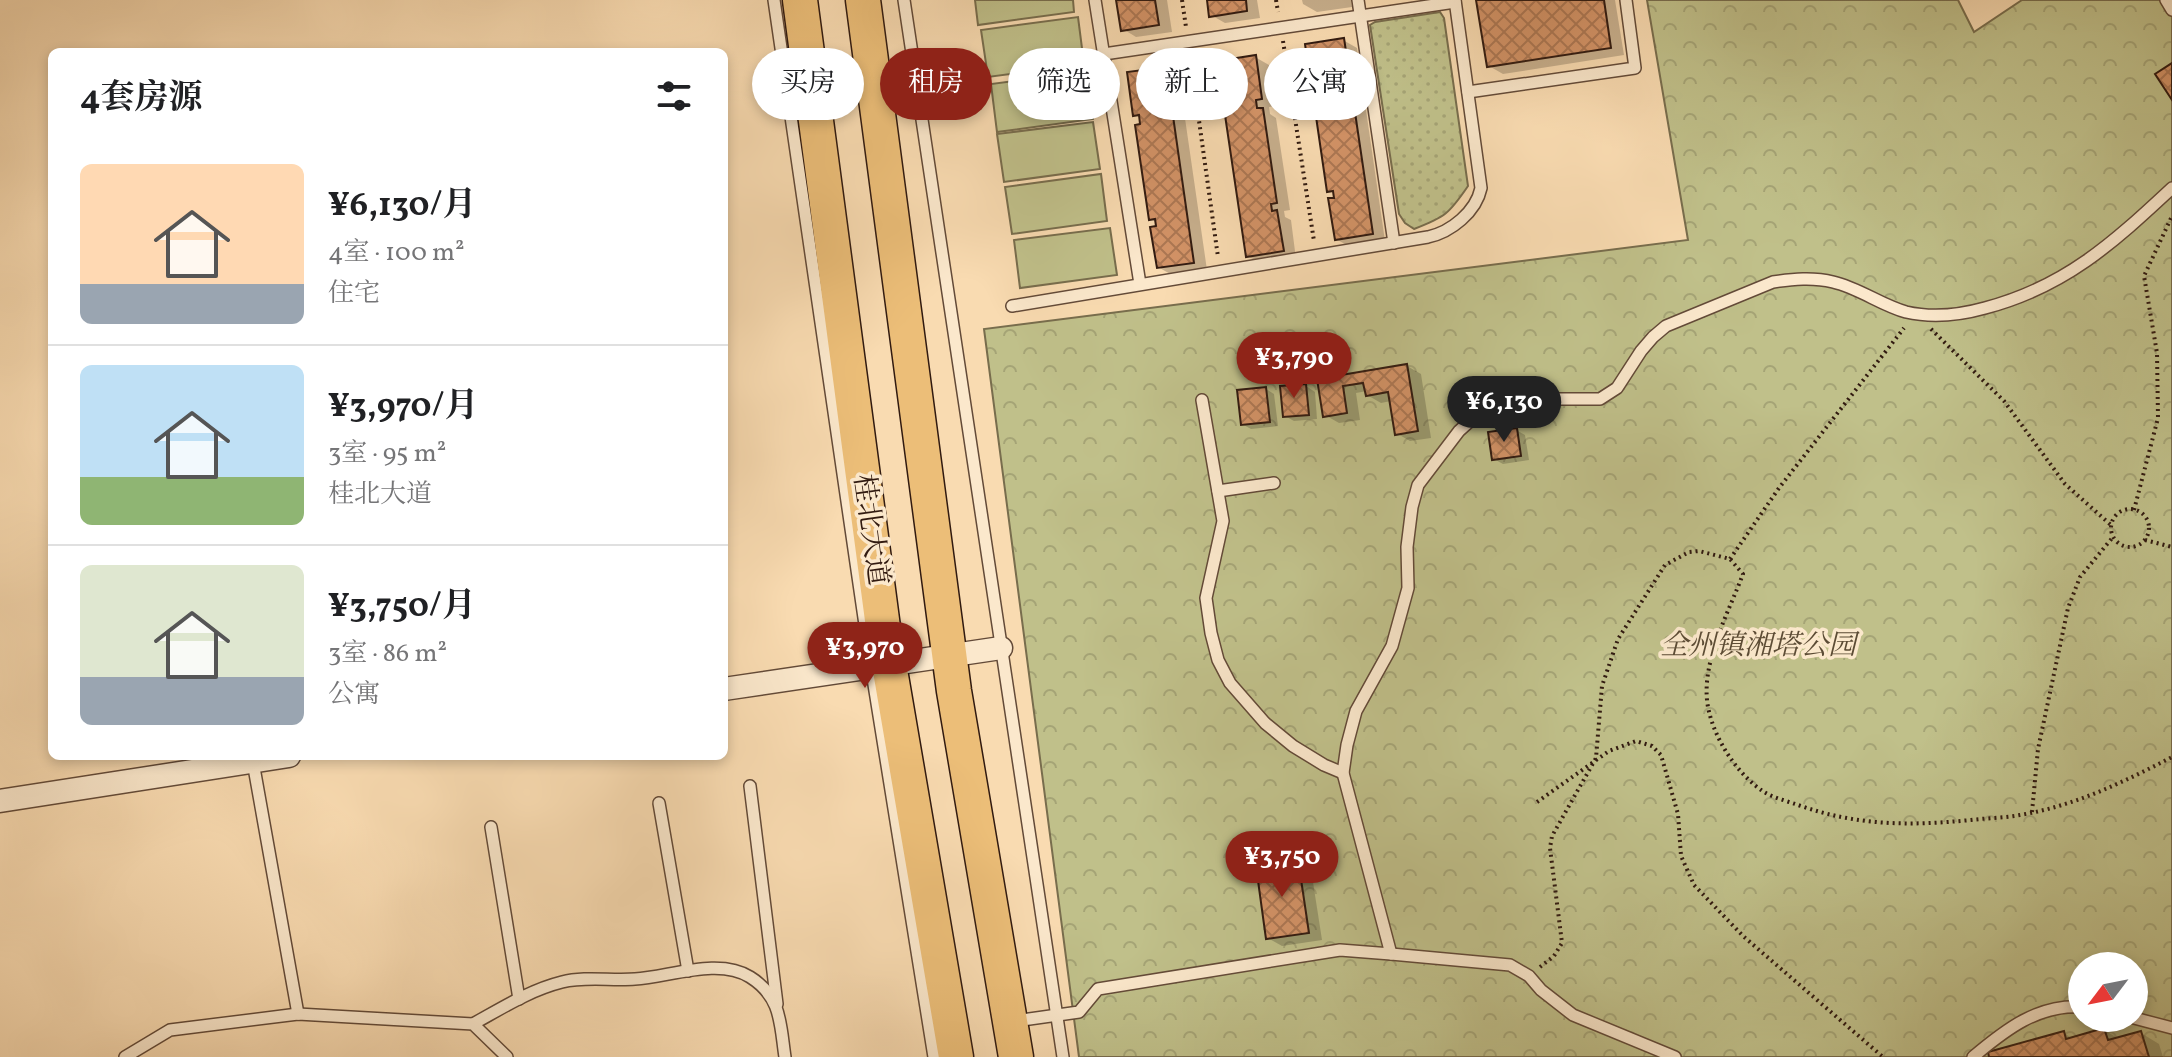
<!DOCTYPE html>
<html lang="zh">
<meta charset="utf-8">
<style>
:root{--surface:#fff;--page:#f2f2f2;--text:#202124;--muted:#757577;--line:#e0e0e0;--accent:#8f2418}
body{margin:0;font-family:Vollkorn,"Noto Serif SC",serif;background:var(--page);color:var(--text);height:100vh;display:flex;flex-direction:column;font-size:30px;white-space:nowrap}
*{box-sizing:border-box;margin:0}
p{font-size:26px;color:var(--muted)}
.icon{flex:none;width:44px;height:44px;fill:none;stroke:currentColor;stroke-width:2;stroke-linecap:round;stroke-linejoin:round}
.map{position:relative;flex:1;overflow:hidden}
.panel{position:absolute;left:48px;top:48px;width:680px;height:712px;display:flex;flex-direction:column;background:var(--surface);border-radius:12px;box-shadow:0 4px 12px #0003}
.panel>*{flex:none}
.banner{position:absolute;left:752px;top:48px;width:760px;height:72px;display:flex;gap:16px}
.needle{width:52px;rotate:238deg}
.controls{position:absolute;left:2068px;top:952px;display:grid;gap:16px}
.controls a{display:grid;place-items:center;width:80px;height:80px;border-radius:50%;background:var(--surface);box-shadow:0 4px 12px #0003;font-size:40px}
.price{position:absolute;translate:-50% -68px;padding:0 18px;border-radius:28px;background:var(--accent);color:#fff;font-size:26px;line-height:52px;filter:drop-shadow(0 2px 4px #0008)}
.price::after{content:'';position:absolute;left:50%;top:48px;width:24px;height:18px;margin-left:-12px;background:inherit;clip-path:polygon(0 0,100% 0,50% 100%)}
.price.current{background:#222;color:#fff}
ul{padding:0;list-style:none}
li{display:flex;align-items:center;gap:24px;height:200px;padding:0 32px}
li+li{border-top:2px solid var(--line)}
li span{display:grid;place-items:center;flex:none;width:224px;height:160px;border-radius:12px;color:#555}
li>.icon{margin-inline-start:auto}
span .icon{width:96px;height:96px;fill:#fffc;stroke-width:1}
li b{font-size:34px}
h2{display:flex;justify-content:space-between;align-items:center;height:96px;padding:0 32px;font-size:34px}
.pill{padding:0 28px;border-radius:36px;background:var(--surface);box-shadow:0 4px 12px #0003;font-size:28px;line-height:72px}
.pill.current{background:var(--accent);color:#fff}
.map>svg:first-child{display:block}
.grass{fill:url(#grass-dots);stroke:#786d4d;stroke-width:2}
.park{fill:url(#park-crowns);stroke:#786d4d;stroke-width:2;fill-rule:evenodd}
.pitch{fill:#c0c08a;stroke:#786d4d;stroke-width:2}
.shadow{fill:#0003}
.building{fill:url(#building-cross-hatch);stroke:#311a10;stroke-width:2}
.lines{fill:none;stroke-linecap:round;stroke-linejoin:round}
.service-casing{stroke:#634a38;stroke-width:14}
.minor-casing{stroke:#634a38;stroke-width:25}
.primary-casing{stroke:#311a10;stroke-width:37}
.path{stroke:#311a10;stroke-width:4;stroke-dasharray:2 4;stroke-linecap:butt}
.service{stroke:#fbe8cc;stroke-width:11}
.minor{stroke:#fbe8cc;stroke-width:22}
.primary{stroke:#ecbe78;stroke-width:34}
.labels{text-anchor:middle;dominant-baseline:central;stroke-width:7;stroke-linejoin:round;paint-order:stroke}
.street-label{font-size:28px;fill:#311a10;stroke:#fbe8cc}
.park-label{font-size:28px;font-style:italic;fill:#5c4c35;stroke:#fbe8cc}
</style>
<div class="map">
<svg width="2172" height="1057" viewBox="0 0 2172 1057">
<defs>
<pattern id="grass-dots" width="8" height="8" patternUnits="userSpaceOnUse" patternTransform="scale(2)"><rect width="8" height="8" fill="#c0c08a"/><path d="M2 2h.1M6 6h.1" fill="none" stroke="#a5a476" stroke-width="1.8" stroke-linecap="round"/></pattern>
<pattern id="park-crowns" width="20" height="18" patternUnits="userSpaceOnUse" patternTransform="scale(2)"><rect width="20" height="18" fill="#c0c08a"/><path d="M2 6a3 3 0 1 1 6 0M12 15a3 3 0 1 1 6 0" fill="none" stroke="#a5a476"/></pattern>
<pattern id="building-cross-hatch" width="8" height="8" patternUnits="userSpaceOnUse" patternTransform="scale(2)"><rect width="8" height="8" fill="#d39367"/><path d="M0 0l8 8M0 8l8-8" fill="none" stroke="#ac7753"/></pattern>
</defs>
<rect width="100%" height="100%" fill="#f9dbb1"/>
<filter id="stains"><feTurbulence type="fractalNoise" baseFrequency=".0025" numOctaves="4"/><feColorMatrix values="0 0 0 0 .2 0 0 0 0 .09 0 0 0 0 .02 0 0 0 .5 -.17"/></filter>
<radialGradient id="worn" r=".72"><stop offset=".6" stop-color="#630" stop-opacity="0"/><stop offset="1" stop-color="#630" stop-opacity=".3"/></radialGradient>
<!-- grass -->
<path class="grass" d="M 1440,12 L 1444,18 L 1468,186 C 1449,214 1445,217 1414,229 L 1405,223 L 1399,214 L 1370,25 L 1375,22 Z"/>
<!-- park -->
<path class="park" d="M 1647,0 L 1958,0 L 1974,32 L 2022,0 L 2172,0 L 2172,1057 L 1079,1057 L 984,329 L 1688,240 ZM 2082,966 L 2134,966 L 2134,1018 L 2082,1018 Z"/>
<!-- pitch -->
<g class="pitch">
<polygon points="975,0 1073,0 1074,12 978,25"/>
<polygon points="1078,17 1084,64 988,77 981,30"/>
<polygon points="1086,72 1093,119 997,132 991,84"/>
<polygon points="1093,122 1100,169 1004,182 997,134"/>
<polygon points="1101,174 1107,221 1012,234 1005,187"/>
<polygon points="1110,228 1117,275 1020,288 1014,240"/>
</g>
<!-- shadow -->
<g class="shadow">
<polygon points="1118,0 1167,0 1172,32 1136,37 1123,29"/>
<polygon points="1209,0 1257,0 1260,18 1225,23 1211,15"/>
<polygon points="1302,0 1351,0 1352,7 1317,12 1303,4"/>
<polygon points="1479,0 1615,0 1624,55 1503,74 1489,66"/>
<polygon points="1343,40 1357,48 1385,241 1350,247 1336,239 1337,199 1336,194 1329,190 1320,90 1313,87"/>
<polygon points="1255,57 1269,65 1275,106 1269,107 1270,114 1276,118 1290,210 1284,211 1285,217 1291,220 1296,259 1261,263 1247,256"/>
<polygon points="1165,69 1179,77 1207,270 1172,275 1158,267 1158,228 1157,223 1151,219 1143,125 1142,119 1135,115"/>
<polygon points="1407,366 1421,374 1431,438 1410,441 1396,433 1391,401 1381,403 1367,395 1367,391 1356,393 1360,420 1339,423 1325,415 1319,380"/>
<polygon points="1306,386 1315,392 1317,419 1294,421 1285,416"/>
<polygon points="1266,389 1274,394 1278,426 1251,429 1242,424"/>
<polygon points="1516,430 1525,435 1529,460 1503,464 1494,459"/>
<polygon points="1298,861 1311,869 1322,940 1282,946 1268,938"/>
<polygon points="2104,1030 2119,1039 2141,1033 2159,1044 2163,1057 1991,1057 2064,1033 2073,1039"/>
</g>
<!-- building -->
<g class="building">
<polygon points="1116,0 1155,0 1159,25 1121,31"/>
<polygon points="1207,0 1246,0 1247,11 1209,17"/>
<polygon points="1476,0 1604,0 1611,48 1487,67"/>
<polygon points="1344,38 1373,234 1335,240 1328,198 1334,198 1333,191 1327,192 1313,96 1318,95 1317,87 1311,88 1305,44"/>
<polygon points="1256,55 1262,99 1256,100 1257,108 1263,108 1277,203 1271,204 1272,211 1277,210 1284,251 1246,257 1217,61"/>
<polygon points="2172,63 2172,100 2155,74"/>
<polygon points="1166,67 1194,263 1157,268 1150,227 1156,226 1155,219 1149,220 1135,125 1140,124 1139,115 1133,116 1127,72"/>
<polygon points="1407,364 1418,431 1395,435 1388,392 1366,396 1363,383 1343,386 1347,413 1323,417 1317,379"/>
<polygon points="1306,384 1309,415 1283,417 1280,386"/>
<polygon points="1266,387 1270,422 1241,425 1237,390"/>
<polygon points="1517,428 1521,456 1492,460 1488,432"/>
<polygon points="1298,859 1309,933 1266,939 1256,866"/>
<polygon points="2104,1028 2108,1040 2141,1031 2149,1057 1989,1057 1988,1052 2064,1031 2066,1039"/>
</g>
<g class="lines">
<defs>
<g id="service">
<polyline points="774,0 871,666 934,1057"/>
<polyline points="904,0 1063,1057"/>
<polyline points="1095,0 1140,284"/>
<polyline points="1358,0 1394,243"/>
<polyline points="2166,0 2172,10"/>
<polyline points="1104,54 1455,2"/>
<polyline points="1468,92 1635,68 1626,0"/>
<path d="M 1012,306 L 1428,237 C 1451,232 1476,212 1481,188 L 1455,0"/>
<polyline points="1202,400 1223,521 1206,598 1211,633 1218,660 1230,683 1265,723 1293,746 1324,765 1343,773"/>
<polyline points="1218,491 1274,483"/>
<polyline points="253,762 298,1014"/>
<polyline points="750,786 777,1004"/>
<polyline points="659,803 688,971"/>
<polyline points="491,827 519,999"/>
<polyline points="1391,954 1510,965 1529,976 1541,990 1573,1015 1675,1057"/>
<polyline points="2134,1018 2172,1028"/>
<path d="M 1015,1021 L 1079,1012 L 1098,989 L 1340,950 L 1391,954 L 1343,773 L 1347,745 L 1356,711 L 1392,646 L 1408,588 L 1407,547 L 1412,507 L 1418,485 L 1459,431 L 1480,412 L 1495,403 L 1518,399 L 1600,399 L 1617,388 L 1641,351 L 1653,337 L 1666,326 L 1773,282 C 1793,279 1813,277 1833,282 C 1859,288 1881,305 1906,312 C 1932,318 1960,315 1985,308 C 2065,287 2113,243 2172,188"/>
<path d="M 473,1024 C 502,1008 530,990 562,982 C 585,976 612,981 635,979 C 669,977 719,957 750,977 C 782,997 780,1024 785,1057"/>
<polyline points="125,1057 170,1030 298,1014 473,1024 507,1057"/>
<path d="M 1973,1057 C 2005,1030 2038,1004 2082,1007"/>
</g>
<g id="minor">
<polyline points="724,689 1001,648"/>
<polyline points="0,801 289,756"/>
</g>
<g id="primary">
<polyline points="800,0 884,635 956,1057"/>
<polyline points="863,0 954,691 1016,1057"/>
</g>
</defs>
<!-- service casing -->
<use href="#service" class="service-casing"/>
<!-- minor casing -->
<use href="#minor" class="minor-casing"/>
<!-- primary casing -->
<use href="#primary" class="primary-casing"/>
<!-- path -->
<g class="path">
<polyline points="1182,0 1186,27"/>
<polyline points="1276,0 1278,12"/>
<polyline points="1283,41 1314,241"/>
<polyline points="1190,56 1218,257"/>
<polyline points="1931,329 2004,401 2065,484 2111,525"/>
<circle cx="2130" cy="528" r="19"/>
<polyline points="2134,510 2158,418 2157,353 2144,276 2172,216"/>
<polyline points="2145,540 2172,547"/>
<polyline points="1730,559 1779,488 1904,328"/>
<polyline points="1537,802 1609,751 1636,741 1652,746 1661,755 1678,814 1681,856 1694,885 1743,936 1883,1057"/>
<polyline points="2032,812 2038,749 2068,608 2080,577 2113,537"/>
<path d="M 1540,967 L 1554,956 L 1562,943 L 1550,848 L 1552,836 L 1596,758 L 1602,686 L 1618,639 L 1665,565 L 1689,552 L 1699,551 L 1730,559 L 1743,574 C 1728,614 1700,664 1708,707 C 1714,739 1737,774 1764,792 C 1774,798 1787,801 1798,805 C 1858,826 1909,826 1971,820 C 1987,818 2004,818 2020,815 C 2074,806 2124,782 2172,757"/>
</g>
<!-- service -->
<use href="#service" class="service"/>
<!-- minor -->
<use href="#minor" class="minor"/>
<!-- primary -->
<use href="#primary" class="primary"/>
</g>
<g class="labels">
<!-- street labels -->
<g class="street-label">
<text transform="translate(870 530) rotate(82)">桂北大道</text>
</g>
<!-- park labels -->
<g class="park-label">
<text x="1758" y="646">全州镇湘塔公园</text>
</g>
</g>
<rect width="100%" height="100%" filter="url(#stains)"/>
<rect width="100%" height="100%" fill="url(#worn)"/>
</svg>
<div class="controls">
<a><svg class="needle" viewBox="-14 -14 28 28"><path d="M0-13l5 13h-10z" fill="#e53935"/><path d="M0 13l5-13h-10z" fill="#757577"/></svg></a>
</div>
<b class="price" style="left:1294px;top:400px">¥3,790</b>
<b class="price current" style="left:1504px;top:444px">¥6,130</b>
<b class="price" style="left:865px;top:690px">¥3,970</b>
<b class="price" style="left:1282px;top:899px">¥3,750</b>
<div class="banner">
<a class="pill">买房</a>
<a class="pill current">租房</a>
<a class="pill">筛选</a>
<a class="pill">新上</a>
<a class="pill">公寓</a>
</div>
<section class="panel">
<h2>4套房源<svg class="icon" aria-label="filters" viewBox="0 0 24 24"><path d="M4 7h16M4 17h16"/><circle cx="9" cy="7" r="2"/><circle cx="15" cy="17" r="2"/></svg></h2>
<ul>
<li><span style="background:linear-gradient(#ffd9b3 75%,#9aa5b1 0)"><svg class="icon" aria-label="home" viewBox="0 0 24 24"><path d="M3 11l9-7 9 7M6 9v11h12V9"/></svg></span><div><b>¥6,130/月</b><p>4室 · 100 m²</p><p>住宅</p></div></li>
<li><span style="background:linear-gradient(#bfe0f5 70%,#8fb573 0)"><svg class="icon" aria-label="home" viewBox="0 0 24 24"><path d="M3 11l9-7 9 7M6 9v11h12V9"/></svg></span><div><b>¥3,970/月</b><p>3室 · 95 m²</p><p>桂北大道</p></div></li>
<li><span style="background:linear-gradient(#dfe7d0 70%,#9aa5b1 0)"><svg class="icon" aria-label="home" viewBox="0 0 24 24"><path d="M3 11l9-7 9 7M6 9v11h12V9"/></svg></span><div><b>¥3,750/月</b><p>3室 · 86 m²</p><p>公寓</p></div></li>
</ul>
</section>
</div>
